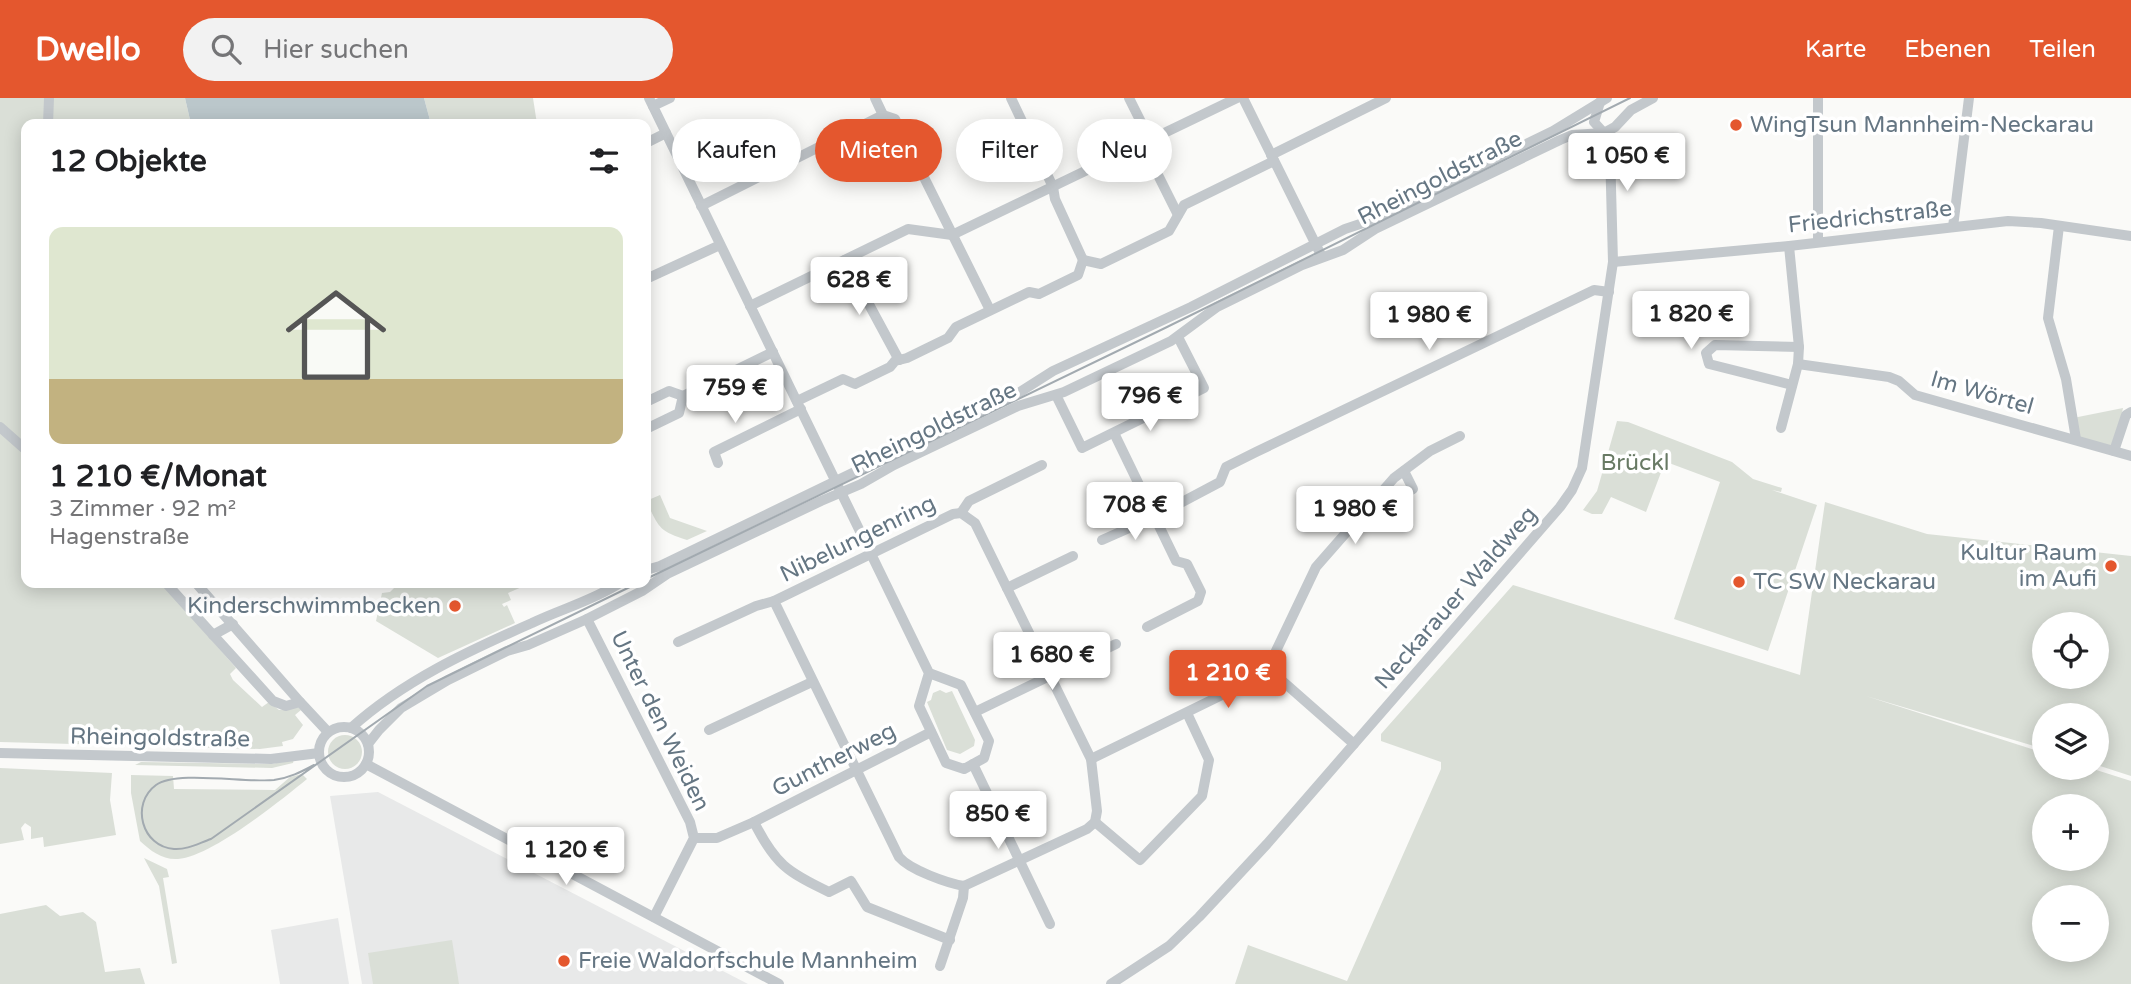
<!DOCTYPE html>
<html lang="de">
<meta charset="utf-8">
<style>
:root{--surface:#fff;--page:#f2f2f2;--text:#202124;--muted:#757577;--accent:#e4572e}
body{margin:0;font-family:"Varela Round",sans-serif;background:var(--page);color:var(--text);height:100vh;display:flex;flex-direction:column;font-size:26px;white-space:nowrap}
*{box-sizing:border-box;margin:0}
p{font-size:23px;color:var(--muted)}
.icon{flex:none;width:38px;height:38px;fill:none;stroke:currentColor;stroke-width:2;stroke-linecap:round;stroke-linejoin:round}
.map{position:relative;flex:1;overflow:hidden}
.panel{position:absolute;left:21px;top:21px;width:630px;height:469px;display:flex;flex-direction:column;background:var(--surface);border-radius:14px;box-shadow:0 4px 18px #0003}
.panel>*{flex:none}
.top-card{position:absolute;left:672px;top:21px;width:665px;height:63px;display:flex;gap:14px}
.tools{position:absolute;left:2032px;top:514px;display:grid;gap:14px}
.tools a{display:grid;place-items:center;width:77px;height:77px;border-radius:50%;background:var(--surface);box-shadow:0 4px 18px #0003;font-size:35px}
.price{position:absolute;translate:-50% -60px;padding:0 16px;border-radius:7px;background:#fff;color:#222;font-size:23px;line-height:46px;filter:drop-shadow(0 2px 4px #0008)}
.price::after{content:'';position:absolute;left:50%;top:42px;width:21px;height:16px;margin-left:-10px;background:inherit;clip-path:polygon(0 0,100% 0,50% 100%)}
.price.on{background:var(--accent);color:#fff}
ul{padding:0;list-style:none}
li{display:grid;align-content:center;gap:14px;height:371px;padding:0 28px}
li span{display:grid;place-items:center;height:217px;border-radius:14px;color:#555}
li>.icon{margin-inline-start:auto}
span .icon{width:126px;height:126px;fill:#fffc;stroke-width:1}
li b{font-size:30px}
h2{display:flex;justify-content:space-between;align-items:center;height:84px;padding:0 28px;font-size:30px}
.chip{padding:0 24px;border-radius:32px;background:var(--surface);box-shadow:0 4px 18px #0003;font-size:24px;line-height:63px}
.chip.on{background:var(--accent);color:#fff}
header{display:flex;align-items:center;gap:42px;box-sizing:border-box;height:98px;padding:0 35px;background:var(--accent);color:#fff}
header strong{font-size:33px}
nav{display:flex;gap:38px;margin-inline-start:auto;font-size:24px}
.search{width:490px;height:63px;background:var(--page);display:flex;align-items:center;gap:18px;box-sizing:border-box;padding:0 24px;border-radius:38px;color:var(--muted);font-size:26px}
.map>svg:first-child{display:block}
.built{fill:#e8e9e9}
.green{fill:#dadfd7;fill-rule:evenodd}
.water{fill:#bbc7cb}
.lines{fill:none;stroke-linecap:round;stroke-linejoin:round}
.minor{stroke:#c3c8cc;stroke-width:10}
.tram{stroke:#a2aab0;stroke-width:2}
.poi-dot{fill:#e4572e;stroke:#fff;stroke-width:2.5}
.labels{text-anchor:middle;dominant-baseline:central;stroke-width:7;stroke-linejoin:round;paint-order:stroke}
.poi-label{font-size:23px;fill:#657683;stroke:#fff;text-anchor:start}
.street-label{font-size:23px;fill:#657683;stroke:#fff}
.park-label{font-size:23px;fill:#687a64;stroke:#fff}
</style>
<header>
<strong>Dwello</strong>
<div class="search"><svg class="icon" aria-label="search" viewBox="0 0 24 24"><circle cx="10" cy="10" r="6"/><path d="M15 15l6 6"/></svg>Hier suchen</div>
<nav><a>Karte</a><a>Ebenen</a><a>Teilen</a></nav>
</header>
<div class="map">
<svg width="2131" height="886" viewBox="0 0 2131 886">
<rect width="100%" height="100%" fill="#fafaf8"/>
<!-- built -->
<g class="built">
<polygon points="378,694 748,886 362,886 330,698"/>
<polygon points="338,820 349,886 280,886 271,832"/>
</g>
<!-- green -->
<g class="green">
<polygon points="0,0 46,0 45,26 26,26 26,349 0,332"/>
<polygon points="52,0 185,0 191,26 51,26"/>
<polygon points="424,0 533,0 537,26 431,26"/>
<polygon points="2123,310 2114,353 2076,341 2073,320"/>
<polygon points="1617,323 1628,324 1732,364 1753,381 1782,390 1781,394 1772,392 1817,407 1768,553 1674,521 1720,384 1669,365 1668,356 1646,414 1611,399 1602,416 1592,416 1583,412 1597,393"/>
<polygon points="0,334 26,356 26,485 162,485 236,570 230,576 233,582 262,609 269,604 279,612 298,609 301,612 295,617 303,627 293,641 282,644 283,648 260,651 0,644"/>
<path d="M 660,397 L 670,420 L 707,433 L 687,442 C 658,433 659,429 646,403 Z"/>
<path d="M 1825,404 L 1927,436 L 2131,458 L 2131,678 L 2097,667 L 2096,618 L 2044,618 L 2044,651 L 1866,598 L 2044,655 L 2044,670 L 2090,670 L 2131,683 L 2131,886 L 1235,886 L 1248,847 L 1347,883 L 1441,671 L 1441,664 L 1381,643 L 1381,636 L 1513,487 L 1800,577 ZM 2044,527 L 2096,527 L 2096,579 L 2044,579 ZM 2044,709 L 2096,709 L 2096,761 L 2044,761 ZM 2044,800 L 2096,800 L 2096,852 L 2044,852 Z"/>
<polygon points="399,485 436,485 437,488 443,485 531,485 508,495 511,502 502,506 504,509 507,507 515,525 438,560 376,523 382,495 390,494"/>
<polygon points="940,592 946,595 952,593 975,642 974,648 960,656 947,652 927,604 931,602 933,595"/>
<circle cx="345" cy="654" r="17"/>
<polygon points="294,661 293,665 272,670 135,667 141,664 272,666"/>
<polygon points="0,670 112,675 110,702 116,737 44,749 43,739 31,741 31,729 25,725 21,730 24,742 0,746"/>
<path d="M 302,676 L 307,681 C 280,703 211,759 178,761 C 162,762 151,753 140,743 L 131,695 L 131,677 L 173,678 L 174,691 L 275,692 L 290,679 Z"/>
<polygon points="144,760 167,771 169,779 163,780 177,865 172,866 159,788"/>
<polygon points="46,807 60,818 83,814 96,824 105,874 140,870 145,886 0,886 0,816"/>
<polygon points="452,842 459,886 373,886 368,855"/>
</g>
<!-- water -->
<polygon class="water" points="185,0 424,0 431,26 191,26"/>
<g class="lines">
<!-- minor -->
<g class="minor">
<polyline points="649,0 929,575 919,608 946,665 964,671 984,660 989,643 961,587 929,575"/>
<polyline points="1011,0 1053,89 1055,101 1083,162"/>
<polyline points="1129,0 1150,42"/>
<polyline points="1243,0 1322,159"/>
<polyline points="1818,0 1818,144"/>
<polyline points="653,8 670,0"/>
<polyline points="883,17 895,21 990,212"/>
<polyline points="48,26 49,0"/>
<polyline points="646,45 666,35"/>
<polyline points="1142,45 1178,117"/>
<polyline points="1271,57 1386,0"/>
<polyline points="701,108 883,17 875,0"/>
<polyline points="2059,128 2048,220 2066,281 2076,341"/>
<polyline points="1953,129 1969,0"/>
<polyline points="845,162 899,262"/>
<polyline points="1083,162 1101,166 1169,133 1184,107 1274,63"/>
<polyline points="1613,164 1789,148 2008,123 2041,125 2131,138"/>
<polyline points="646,181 720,147"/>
<polyline points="750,208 908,131 952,137 1237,0"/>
<polyline points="1798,266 1889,279 1899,283 1915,297 2131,358"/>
<polyline points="1792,287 1709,266 1706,255 1715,247 1799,249"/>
<polyline points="1056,297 1082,350 1204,290 1178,239"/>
<polyline points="797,303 843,281 855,286 890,269 895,263 907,260 948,240 956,229 1029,194 1039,196 1078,177 1083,162"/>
<polyline points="646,304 669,293 683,298 773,254"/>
<polyline points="646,328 650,329 679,315 683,298"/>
<polyline points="0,329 26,352"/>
<polyline points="1781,330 1798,266 1799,249 1789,148"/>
<polyline points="1114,335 1176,463 1187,466 1201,494 1198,503 1147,529"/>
<polyline points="2114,353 2126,317 2131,314"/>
<polyline points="718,365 714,354 801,311"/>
<polyline points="1382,393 1399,398 1413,391 1404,373"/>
<path d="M 961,415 L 975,425 L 1091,661 L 1097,713 L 1095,724 L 1087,731 L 964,788 C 947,785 910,772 899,759 L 774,503 L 953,416 Z"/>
<polyline points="961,415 969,403 1042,367"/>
<polyline points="1102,442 1154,419 1220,384 1226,369 1256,354 1594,192 1609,194"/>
<polyline points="646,472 660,468 1020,294 1053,273 1191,209 1345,131 1369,123 1553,33 1607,0"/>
<polyline points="166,485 273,603 286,608 300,604 328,634"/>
<polyline points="196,485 300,604"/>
<polyline points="1007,490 1073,458"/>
<polyline points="587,521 690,724 694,740 654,819"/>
<polyline points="213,537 233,526"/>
<polyline points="678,544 756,508 774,503"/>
<polyline points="1271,573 1275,555 1316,469 1394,380 1430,353 1460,338"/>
<polyline points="975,614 1116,546"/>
<circle cx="344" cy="654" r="25"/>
<path d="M 351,630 C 403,583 468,553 532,525 C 561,511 592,503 620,485"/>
<polyline points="709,632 812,584"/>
<polyline points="368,646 379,632 401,610 448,582 507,553 528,547 587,521 642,493 667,476 821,403 861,386 894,367 1018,308 1064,294 1171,243 1217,209 1302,167 1343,152 1375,131 1560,42 1572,37 1604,35 1615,29 1631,12 1653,0"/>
<polyline points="0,655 271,661 319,655"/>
<polyline points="1091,661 1271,573 1354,646"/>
<polyline points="366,666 779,886"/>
<polyline points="973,666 1050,826"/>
<path d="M 754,724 C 775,766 787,774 829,794 L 851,783 L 867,809 L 950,842"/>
<polyline points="1095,724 1140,762 1202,698 1209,662 1187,615"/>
<polyline points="694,740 717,740 754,724 931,634"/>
<polyline points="940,868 963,800 964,788"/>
<polyline points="1111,886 1169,848 1199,819 1267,746 1560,409 1572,392 1582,370 1613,164 1610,52 1604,35 1594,24 1600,4"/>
</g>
<!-- tram -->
<g class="tram">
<polyline points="646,481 1165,230 1630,0"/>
<path d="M 314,667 C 301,674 289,680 274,682 C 246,685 176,672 156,687 C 130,706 142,749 174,751 C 187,752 199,745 211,741 L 427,588 L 638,485"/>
</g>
</g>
<!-- markers -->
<g class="poi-dot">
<circle cx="1736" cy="27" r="7"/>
<circle cx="2111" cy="468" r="7"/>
<circle cx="1739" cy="484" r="7"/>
<circle cx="455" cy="508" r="7"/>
<circle cx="564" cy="863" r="7"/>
</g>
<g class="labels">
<!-- poi labels -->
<g class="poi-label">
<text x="1750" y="27">WingTsun Mannheim-Neckarau</text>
<text x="2097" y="455" text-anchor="end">Kultur Raum<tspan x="2097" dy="26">im Aufi</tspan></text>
<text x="1753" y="484">TC SW Neckarau</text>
<text x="441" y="508" text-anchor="end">Kinderschwimmbecken</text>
<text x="578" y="863">Freie Waldorfschule Mannheim</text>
</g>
<!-- street labels -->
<g class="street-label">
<text transform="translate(1440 80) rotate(-27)">Rheingoldstraße</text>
<text transform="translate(1870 119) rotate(-6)">Friedrichstraße</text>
<text transform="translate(1982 295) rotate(16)">Im Wörtel</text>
<text transform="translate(934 330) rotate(-26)">Rheingoldstraße</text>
<text transform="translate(858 441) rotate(-26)">Nibelungenring</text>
<text transform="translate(1456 500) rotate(-49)">Neckarauer Waldweg</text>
<text transform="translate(660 623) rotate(64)">Unter den Weiden</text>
<text transform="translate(160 640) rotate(1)">Rheingoldstraße</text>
<text transform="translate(834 662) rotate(-27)">Guntherweg</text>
</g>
<!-- park labels -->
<g class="park-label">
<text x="1635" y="365">Brückl</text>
</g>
</g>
</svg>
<div class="tools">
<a><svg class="icon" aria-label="locate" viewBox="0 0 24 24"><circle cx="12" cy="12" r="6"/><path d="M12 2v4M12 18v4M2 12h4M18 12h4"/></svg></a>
<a><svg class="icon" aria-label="layers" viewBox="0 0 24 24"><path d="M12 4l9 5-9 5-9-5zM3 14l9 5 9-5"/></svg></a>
<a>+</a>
<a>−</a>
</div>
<b class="price" style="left:1627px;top:95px">1 050 €</b>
<b class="price" style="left:859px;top:219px">628 €</b>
<b class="price" style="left:1691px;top:253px">1 820 €</b>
<b class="price" style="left:1429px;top:254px">1 980 €</b>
<b class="price" style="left:735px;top:327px">759 €</b>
<b class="price" style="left:1150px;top:335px">796 €</b>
<b class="price" style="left:1135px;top:444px">708 €</b>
<b class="price" style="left:1355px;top:448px">1 980 €</b>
<b class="price" style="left:1052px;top:594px">1 680 €</b>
<b class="price on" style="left:1228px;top:612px">1 210 €</b>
<b class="price" style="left:998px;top:753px">850 €</b>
<b class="price" style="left:566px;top:789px">1 120 €</b>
<div class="top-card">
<a class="chip">Kaufen</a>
<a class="chip on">Mieten</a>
<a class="chip">Filter</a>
<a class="chip">Neu</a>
</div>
<section class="panel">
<h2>12 Objekte<svg class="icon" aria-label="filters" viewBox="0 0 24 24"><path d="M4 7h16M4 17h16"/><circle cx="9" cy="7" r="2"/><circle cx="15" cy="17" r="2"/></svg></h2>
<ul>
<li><span style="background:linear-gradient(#dfe7d0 70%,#c2b280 0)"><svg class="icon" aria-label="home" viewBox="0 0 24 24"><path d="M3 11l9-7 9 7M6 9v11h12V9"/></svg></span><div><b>1 210 €/Monat</b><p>3 Zimmer · 92 m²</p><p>Hagenstraße</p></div></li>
</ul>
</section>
</div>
